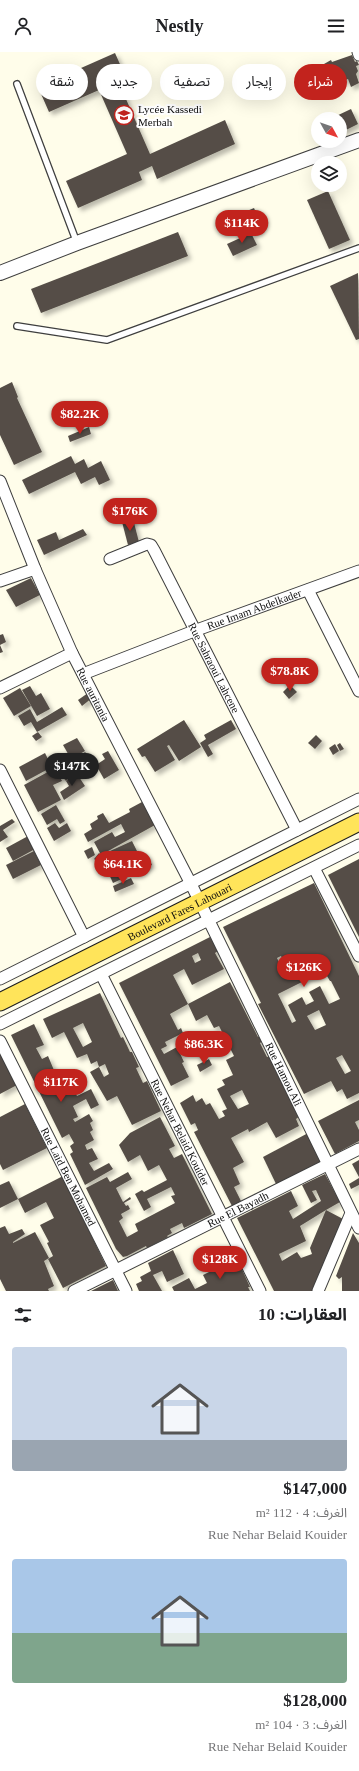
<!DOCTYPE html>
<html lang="ar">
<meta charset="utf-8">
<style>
:root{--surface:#fff;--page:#f6f6f6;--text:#202124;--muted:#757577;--accent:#c2231d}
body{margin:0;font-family:"Times New Roman","Noto Sans Arabic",serif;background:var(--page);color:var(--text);direction:rtl;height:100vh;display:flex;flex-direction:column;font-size:15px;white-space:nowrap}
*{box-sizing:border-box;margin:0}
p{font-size:13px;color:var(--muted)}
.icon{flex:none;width:22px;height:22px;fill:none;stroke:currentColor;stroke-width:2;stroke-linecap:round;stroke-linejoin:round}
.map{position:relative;height:1239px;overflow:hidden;direction:ltr}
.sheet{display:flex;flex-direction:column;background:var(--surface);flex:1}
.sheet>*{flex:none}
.hud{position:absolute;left:12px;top:12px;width:335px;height:36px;direction:rtl;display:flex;gap:8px}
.needle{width:26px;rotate:130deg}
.fabs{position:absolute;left:311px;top:60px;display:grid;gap:8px}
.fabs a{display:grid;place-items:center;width:36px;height:36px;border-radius:50%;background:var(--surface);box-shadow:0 4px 16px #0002;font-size:20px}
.price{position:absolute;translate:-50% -34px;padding:0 9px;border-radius:14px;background:var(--accent);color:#fff;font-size:13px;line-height:26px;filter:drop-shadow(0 1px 2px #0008)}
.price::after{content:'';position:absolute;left:50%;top:24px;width:12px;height:9px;margin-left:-6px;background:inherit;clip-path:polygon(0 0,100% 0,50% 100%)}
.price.on{background:#222;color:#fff}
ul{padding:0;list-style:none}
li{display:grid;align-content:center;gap:8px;height:212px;padding:0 12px}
li span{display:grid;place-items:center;height:124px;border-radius:4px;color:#555}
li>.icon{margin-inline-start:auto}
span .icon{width:72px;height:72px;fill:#fffc;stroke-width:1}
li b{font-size:17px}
h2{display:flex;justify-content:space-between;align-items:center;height:48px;padding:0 12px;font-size:17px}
.pill{padding:0 14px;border-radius:18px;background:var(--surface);box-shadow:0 4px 16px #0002;font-size:14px;line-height:36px}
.pill.on{background:var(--accent);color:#fff}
header{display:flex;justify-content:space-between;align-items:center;height:52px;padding:0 12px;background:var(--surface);font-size:18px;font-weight:700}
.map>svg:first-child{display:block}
.building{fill:#554e47;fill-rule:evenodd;filter:url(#shadow)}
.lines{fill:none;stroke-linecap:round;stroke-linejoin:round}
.service-casing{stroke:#3f3f3f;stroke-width:8}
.minor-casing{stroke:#3f3f3f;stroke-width:13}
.tertiary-casing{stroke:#3f3f3f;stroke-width:16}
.primary-casing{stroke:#1d1d1d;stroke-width:19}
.service{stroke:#fff;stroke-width:5.5}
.minor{stroke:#fff;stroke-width:11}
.tertiary{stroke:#fff;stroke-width:14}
.primary{stroke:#ffe45a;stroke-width:17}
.labels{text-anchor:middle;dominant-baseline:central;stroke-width:4;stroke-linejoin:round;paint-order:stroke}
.poi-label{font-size:11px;fill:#0c0c0c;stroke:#fff;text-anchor:start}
.street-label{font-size:11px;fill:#0c0c0c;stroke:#fff}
</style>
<header><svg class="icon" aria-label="menu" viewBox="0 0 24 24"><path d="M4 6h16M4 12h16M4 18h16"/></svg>Nestly<svg class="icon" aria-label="person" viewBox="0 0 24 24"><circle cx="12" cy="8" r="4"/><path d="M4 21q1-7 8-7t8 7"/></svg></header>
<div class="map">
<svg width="359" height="1239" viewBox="0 0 359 1239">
<defs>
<filter id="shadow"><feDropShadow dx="3.5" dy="3.5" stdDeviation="2" flood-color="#0004"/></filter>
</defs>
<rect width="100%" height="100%" fill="#fffdea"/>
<!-- building -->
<g class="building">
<polygon points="115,1 127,28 119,31 150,102 225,68 235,92 157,127 152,114 139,120 142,128 78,156 66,129 127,102 99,38 49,60 38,35"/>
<polygon points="352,3 355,10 357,9 359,13 356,14 358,19 356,22 359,31 351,35 348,27 325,37 317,16 331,8 332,10"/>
<polygon points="351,57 358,72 340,81 340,67 332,66"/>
<polygon points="328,139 350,188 329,197 307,148"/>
<polygon points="254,156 261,172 254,175 247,159"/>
<polygon points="178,180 188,204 41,261 31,237"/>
<polygon points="251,181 257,193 233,204 227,192"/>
<polygon points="358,221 359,287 356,288 330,234"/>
<polygon points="12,330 18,345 17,346 42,400 14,413 0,383 0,336"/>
<polygon points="89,375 91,382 70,390 68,384"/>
<polygon points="71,404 75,412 84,407 88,416 101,409 110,428 99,433 95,425 81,432 75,420 29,442 22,428"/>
<polygon points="133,467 139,490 128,493 122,470"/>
<polygon points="83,477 87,483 44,503 37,488 56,480 59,488"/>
<polygon points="31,526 40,543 16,555 6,538"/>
<polygon points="3,582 6,590 0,593 3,600 0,601 0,583"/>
<polygon points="290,633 297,640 289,647 283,640"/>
<polygon points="30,634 36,644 41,641 50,657 37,664 22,638"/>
<polygon points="20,636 31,654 14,664 3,646"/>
<polygon points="88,641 92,646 82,654 78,648"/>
<polygon points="62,655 67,663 37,680 31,670 24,674 18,664 30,657 37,670"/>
<polygon points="184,668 201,695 179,709 169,693 167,694 175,708 155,720 145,704 142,705 137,697"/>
<polygon points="231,668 236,677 208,693 213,702 208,705 200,691 206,687 204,683"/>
<polygon points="38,680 42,685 36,689 32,684"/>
<polygon points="316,683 322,689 315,697 308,691"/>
<polygon points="77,686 85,699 71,707 63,693"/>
<polygon points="340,691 344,697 340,699 337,693"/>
<polygon points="335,692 339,699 333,703 329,696"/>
<polygon points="108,699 119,718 104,727 96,713 105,707 102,702"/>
<polygon points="85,700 90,705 84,710 87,714 79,722 71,712"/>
<polygon points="45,701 52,715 26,729 19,715"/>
<polygon points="67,711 75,720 66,729 58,720"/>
<polygon points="55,716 62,729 53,733 61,748 38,760 24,733"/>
<polygon points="77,722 85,734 64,748 60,740 69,734 66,729"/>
<polygon points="142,750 155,773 101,803 94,790 112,780 115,785 125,780 121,772 88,790 84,782 92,777 90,772 98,767 97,764 103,761 109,771 130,760 129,757"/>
<polygon points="56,753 65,769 60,772 57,767 47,773 41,762"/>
<polygon points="12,767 15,770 3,778 8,785 0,790 0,774"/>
<polygon points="55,771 59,776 67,771 71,779 54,789 47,776"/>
<polygon points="30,783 37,796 13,809 6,796"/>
<polygon points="132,789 138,801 119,810 126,825 113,831 102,807 99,811 94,807 99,801 104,806 111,802 110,799"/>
<polygon points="92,795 95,803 88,807 84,799"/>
<polygon points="34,799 41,813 13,827 6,813"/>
<polygon points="147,803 152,813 140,818 135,808"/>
<polygon points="359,807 359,885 328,823"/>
<polygon points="131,826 134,832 115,840 113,834"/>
<path d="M 314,831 L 359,924 L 359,1041 L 347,1047 L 342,1037 L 337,1040 L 331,1029 L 304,1042 L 258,952 L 261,951 L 223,875 ZM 281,904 L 288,918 L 284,921 L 277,906 ZM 324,919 L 330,929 L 331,929 L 340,947 L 329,952 L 320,934 L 309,940 L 314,949 L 306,953 L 302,945 L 288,953 L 296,969 L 292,971 L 278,942 ZM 319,958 L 326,973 L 315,978 L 307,964 ZM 342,1003 L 351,1019 L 345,1022 L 336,1006 Z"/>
<path d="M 210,885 L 218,899 L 215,901 L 224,917 L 192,933 L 184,917 L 173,923 L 188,952 L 230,930 L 258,985 L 260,984 L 263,989 L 260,991 L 267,1005 L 270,1004 L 300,1064 L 296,1067 L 299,1074 L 276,1086 L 267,1070 L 249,1080 L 248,1077 L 231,1086 L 244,1110 L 233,1116 L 240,1132 L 234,1135 L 241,1149 L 232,1154 L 194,1080 L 198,1078 L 195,1071 L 191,1073 L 180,1051 L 193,1043 L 196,1050 L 202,1046 L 206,1053 L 210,1051 L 219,1067 L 225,1064 L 222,1059 L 227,1057 L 217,1037 L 225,1033 L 222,1028 L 233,1023 L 226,1008 L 234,1004 L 219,974 L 214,976 L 207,963 L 196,969 L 188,952 L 170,962 L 178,978 L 181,976 L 183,981 L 165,990 L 167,994 L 161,997 L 164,1002 L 177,995 L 184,1010 L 182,1011 L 189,1025 L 171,1034 L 119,931 ZM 198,901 L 201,908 L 195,911 L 192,904 ZM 242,1038 L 249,1052 L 238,1057 L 230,1044 Z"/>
<path d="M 100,941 L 121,986 L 123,985 L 130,1000 L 132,1000 L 139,1015 L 136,1016 L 143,1031 L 147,1029 L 161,1059 L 132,1073 L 117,1044 L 107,1049 L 90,1020 L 99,1015 L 104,1025 L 109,1022 L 105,1012 L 99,1015 L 97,1009 L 91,1012 L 87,1002 L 77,1006 L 64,980 L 52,986 L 43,967 ZM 83,971 L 92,990 L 83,995 L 73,976 Z"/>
<polygon points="34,972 44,993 36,996 42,1007 48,1004 56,1023 64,1019 77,1044 91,1037 99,1053 91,1057 86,1047 73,1054 78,1065 73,1067 75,1070 89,1062 93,1069 90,1071 93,1078 90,1080 94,1088 85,1093 87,1098 92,1096 98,1107 89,1111 94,1119 109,1111 113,1117 85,1133 70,1102 73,1100 70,1094 74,1091 69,1082 62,1086 11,983"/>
<polygon points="0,1000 17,1033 0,1042"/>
<polygon points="209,1007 212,1013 200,1020 197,1013"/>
<polygon points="359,1048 359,1068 355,1070 359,1078 359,1089 335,1102 318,1069"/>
<polygon points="25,1052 47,1096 3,1118 0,1112 0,1065"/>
<polygon points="160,1065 175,1094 169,1097 174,1106 182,1102 212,1162 184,1176 182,1171 170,1177 172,1181 167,1184 168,1185 147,1196 146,1194 127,1204 123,1205 116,1197 86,1136 107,1125 110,1130 128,1120 132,1127 116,1136 123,1150 130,1145 131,1147 124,1151 126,1154 128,1153 130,1157 121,1162 123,1166 119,1169 127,1185 138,1179 135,1172 175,1151 171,1144 175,1143 171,1135 147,1147 151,1155 144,1159 135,1142 142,1138 144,1140 167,1128 159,1113 148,1119 140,1103 128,1110 119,1093 130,1081"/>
<polygon points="310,1080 324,1110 277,1134 263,1105"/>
<polygon points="359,1108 359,1125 352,1112"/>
<path d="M 325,1122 L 340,1150 L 326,1158 L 343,1167 L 313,1239 L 274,1239 L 237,1166 L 291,1139 L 298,1154 L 289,1159 L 293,1167 L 321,1149 L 316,1138 L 312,1139 L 317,1148 L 311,1151 L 302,1133 ZM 326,1158 L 310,1196 L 312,1202 L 301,1206 L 297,1200 L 282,1209 L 279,1202 L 306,1189 L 300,1174 Z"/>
<polygon points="63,1124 106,1214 63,1236 48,1207 53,1204 47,1191 49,1190 40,1173 54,1166 46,1150 25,1161 18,1147 0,1156 0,1133 9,1129 18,1147"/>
<polygon points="359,1126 359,1133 351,1137 349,1132"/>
<polygon points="5,1174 9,1182 22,1177 25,1182 13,1190 13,1191 35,1180 49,1206 44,1209 54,1234 48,1237 49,1239 6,1239 0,1227 0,1176"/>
<polygon points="353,1181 359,1191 359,1239 342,1239 342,1225 339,1227 336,1224"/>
<polygon points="173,1198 184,1222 167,1230 162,1219 153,1223 162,1239 139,1239 136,1232 142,1229 140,1225 151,1219 148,1211"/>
<polygon points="235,1207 238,1214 240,1213 250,1235 248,1235 250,1239 174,1239 172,1235 189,1226 195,1237 207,1231 203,1223"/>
<polygon points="113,1228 118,1239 91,1239"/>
</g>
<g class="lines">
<defs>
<g id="service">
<polyline points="17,32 77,191"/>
<polyline points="17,274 107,288 359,196"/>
</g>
<g id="minor">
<polyline points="358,0 359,3"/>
<path id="s1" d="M 0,429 L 35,517 L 72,601 L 191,832 L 359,1176"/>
<path id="s2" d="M 110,507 L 147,492 L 151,493 L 154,498 L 297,778"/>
<polyline points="0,529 35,517"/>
<polyline points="308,538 359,639"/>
<path id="s3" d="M 83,622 L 194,579 L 359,519"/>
<polyline points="0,636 72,601"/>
<polyline points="0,718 84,885"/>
<polyline points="314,816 359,904"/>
<path id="s4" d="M 101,922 L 260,1239"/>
<polyline points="0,927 359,747"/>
<polyline points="0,972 359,793"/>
<path id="s5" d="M 0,989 L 126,1239"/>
<path id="s6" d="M 74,1239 L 359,1097"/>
<polyline points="318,1239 351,1161"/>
</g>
<polyline id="tertiary" points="0,221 77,191 359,88"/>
<g id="primary">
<path id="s7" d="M 0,950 L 359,770"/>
</g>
</defs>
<!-- service casing -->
<use href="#service" class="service-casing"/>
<!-- minor casing -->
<use href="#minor" class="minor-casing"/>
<!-- tertiary casing -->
<use href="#tertiary" class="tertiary-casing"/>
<!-- primary casing -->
<use href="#primary" class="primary-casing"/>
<!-- service -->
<use href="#service" class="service"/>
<!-- minor -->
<use href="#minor" class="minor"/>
<!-- tertiary -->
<use href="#tertiary" class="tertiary"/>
<!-- primary -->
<use href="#primary" class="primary"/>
</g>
<!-- icons -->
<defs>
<symbol id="school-ring" viewBox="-11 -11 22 22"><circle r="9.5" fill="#fff" stroke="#c2231d" stroke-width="1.5"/><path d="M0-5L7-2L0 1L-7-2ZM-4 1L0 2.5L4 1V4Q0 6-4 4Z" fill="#c2231d"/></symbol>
</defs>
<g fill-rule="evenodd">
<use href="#school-ring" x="113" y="52" width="22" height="22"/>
</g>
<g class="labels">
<!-- poi labels -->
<g class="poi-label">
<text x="138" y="57">Lycée Kassedi<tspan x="138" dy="13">Merbah</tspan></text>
</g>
<!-- street labels -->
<g class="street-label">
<text stroke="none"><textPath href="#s3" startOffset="183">Rue Imam Abdelkader</textPath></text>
<text stroke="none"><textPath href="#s2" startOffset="182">Rue Sahraoui Lahcene</textPath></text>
<text stroke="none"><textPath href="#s1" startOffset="233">Rue auritania</textPath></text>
<text stroke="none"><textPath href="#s7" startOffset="201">Boulevard Fares Lahouari</textPath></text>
<text stroke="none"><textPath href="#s1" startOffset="658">Rue Hamou Ali</textPath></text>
<text stroke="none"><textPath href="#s4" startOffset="177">Rue Nehar Belaid Kouider</textPath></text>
<text stroke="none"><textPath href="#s5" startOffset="152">Rue Laid Ben Mohamed</textPath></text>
<text stroke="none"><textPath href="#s6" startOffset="183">Rue El Bayadh</textPath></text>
</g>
</g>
</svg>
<div class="fabs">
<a><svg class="needle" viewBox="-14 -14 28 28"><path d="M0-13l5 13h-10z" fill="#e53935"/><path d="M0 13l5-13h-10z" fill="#757577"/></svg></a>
<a><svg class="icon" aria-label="layers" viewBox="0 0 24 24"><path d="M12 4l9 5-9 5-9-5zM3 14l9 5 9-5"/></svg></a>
</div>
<b class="price" style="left:242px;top:192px">$114K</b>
<b class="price" style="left:80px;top:383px">$82.2K</b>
<b class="price" style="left:130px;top:480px">$176K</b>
<b class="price" style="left:290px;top:640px">$78.8K</b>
<b class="price on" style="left:72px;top:735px">$147K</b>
<b class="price" style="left:123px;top:833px">$64.1K</b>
<b class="price" style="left:304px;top:936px">$126K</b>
<b class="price" style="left:204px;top:1013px">$86.3K</b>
<b class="price" style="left:61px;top:1051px">$117K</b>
<b class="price" style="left:220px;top:1228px">$128K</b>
<div class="hud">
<a class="pill on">شراء</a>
<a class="pill">إيجار</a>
<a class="pill">تصفية</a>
<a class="pill">جديد</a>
<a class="pill">شقة</a>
</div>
</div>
<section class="sheet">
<h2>العقارات: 10<svg class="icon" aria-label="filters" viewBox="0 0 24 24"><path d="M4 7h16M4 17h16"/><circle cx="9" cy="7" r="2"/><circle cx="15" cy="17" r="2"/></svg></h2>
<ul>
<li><span style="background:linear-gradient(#c9d6e8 75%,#9aa5b1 0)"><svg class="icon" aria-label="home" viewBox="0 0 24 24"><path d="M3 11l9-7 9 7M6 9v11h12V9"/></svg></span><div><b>$147,000</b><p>الغرف: 4 · 112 m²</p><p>Rue Nehar Belaid Kouider</p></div></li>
<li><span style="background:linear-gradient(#a9c7e8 60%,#7fa58c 0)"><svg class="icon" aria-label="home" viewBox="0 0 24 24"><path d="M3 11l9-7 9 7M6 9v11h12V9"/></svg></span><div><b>$128,000</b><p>الغرف: 3 · 104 m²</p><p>Rue Nehar Belaid Kouider</p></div></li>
</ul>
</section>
